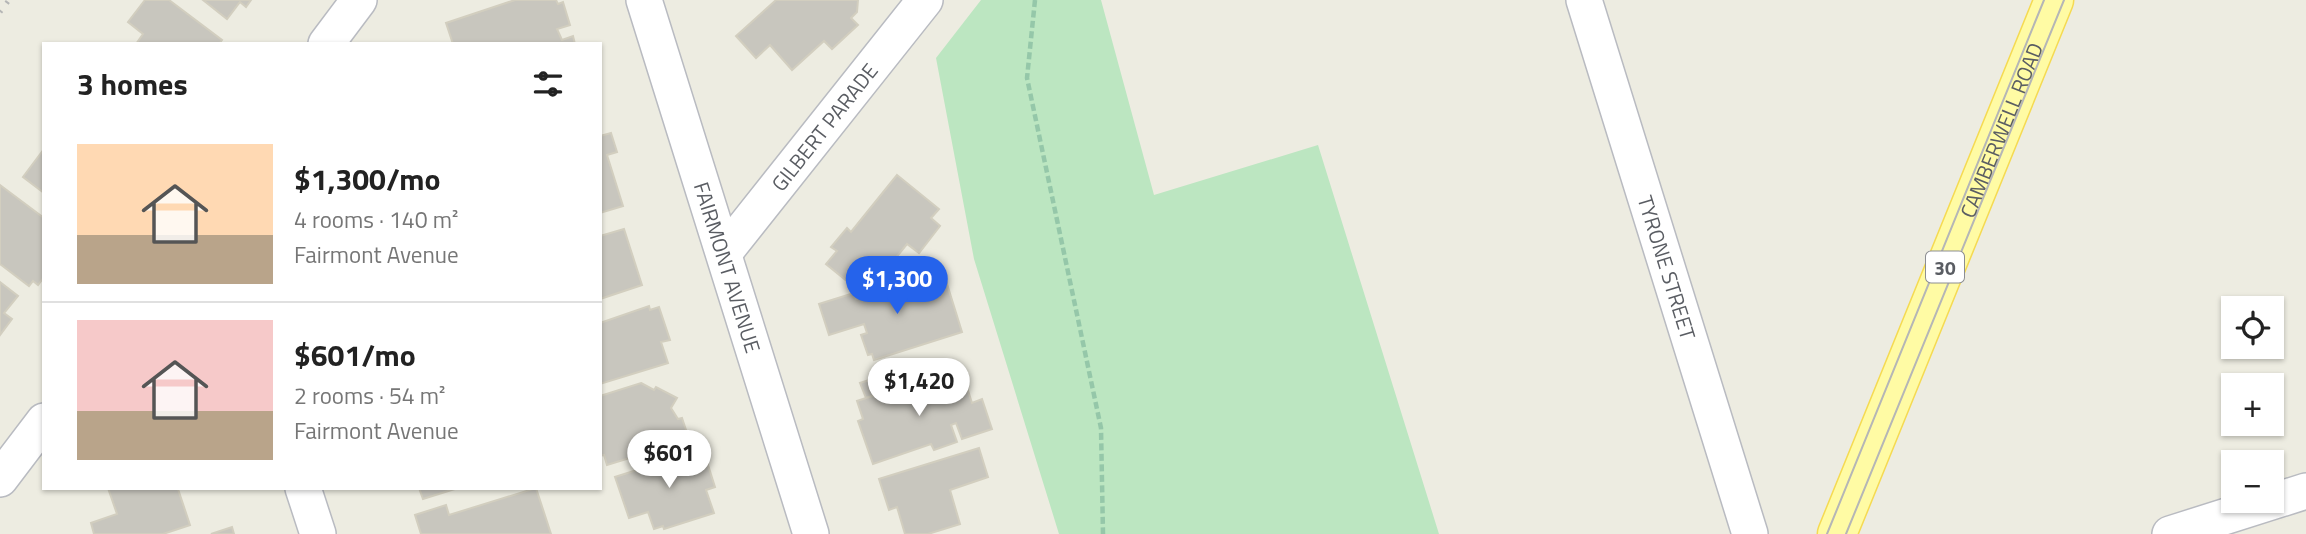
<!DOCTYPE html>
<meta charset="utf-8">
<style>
:root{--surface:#fff;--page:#f2f2f2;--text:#222;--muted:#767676;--line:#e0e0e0;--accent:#2563eb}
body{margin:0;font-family:"Titillium Web",sans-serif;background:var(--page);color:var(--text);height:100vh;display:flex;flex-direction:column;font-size:26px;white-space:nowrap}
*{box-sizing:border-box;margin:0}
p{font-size:23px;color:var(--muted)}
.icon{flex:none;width:38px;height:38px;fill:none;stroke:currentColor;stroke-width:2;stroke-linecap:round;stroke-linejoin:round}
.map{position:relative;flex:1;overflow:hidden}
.details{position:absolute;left:42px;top:42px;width:560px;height:448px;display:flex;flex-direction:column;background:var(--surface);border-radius:0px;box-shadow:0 2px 5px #0004}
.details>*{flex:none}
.fabs{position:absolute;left:2221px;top:296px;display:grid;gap:14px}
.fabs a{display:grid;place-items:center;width:63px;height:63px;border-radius:0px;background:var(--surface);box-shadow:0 2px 5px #0004;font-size:35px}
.price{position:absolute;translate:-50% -60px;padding:0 16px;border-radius:24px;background:#fff;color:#222;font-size:23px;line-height:46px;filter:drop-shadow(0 2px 4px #0008)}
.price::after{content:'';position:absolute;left:50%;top:42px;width:21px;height:16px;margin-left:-10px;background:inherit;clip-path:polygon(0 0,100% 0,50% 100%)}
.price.selected{background:var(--accent);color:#fff}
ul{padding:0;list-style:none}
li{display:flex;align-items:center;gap:21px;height:175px;padding:0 35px}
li+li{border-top:2px solid var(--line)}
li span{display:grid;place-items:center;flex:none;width:196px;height:140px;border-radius:0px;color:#555}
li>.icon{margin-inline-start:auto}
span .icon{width:84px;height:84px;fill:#fffc;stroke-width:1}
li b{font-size:30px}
h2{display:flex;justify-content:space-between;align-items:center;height:84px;padding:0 35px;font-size:30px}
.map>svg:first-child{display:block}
.green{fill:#bce6c1}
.building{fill:#c8c6be;stroke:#d2cebf;stroke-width:2}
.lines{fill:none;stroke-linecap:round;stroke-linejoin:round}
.street-casing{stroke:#b9bbc1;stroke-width:38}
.primary-casing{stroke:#f5da52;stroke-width:41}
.path{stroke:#95c7a9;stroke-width:4.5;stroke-dasharray:7 3.5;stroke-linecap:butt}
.street{stroke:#fff;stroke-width:35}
.primary{stroke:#fffba4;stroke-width:38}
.tram{stroke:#b5b6b6;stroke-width:2}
.rail{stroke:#b5b6b6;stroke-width:5;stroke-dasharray:2 9;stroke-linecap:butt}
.labels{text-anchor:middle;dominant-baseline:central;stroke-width:7;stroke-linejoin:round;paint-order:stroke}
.shield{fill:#fff;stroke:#8c8e92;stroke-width:2}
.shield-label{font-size:19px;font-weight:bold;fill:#5a5d63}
.street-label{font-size:21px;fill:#5a5d63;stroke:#fff}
</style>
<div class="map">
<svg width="2306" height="534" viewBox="0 0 2306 534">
<rect width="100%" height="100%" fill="#edece1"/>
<!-- green -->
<polygon class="green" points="981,0 1101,0 1154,195 1318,145 1439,534 1059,534 974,259 936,58"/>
<!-- building -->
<g class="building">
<polygon points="145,0 169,0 222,40 219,44 136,44 143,34 128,22"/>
<polygon points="203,0 251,0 246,7 240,2 227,19"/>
<polygon points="515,0 556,0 558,4 563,2 570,25 557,29 562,40 573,36 575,44 453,44 446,23"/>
<polygon points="776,0 858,0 857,12 851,18 858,25 832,49 824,41 792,70 770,45 756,58 736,36"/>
<polygon points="611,133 617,152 607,155 623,206 600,213 600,136"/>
<polygon points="44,149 44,193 23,177"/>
<polygon points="897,175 939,209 931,218 940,226 919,253 907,244 878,280 866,270 853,286 826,264 837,251 831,247 847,228 851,232"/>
<polygon points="0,185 44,218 44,277 38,285 33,281 29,286 0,264"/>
<polygon points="624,229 642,285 600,299 600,236"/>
<polygon points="943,271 962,332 874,360 872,354 868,355 861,335 867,333 864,324 829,335 819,304 854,293 856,299"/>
<polygon points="0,282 18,296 4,313 12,319 0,335"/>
<polygon points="649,306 650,310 659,307 670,340 661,342 668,363 600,384 600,323"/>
<polygon points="929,361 934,376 866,398 860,383"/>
<polygon points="934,376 938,389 965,381 972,403 982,399 992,429 962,439 956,423 951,425 957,442 934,450 931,444 873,464 858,421 863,419 857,401"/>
<polygon points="641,383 654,390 656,387 677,398 671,408 678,419 682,418 692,448 662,457 659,449 607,465 604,455 600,456 600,396"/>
<polygon points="979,448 988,477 950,490 960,524 928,534 905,534 897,507 889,510 879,479"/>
<polygon points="703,449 715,487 706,490 714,513 664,529 663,526 654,529 648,512 629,518 615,477"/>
<polygon points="108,488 180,488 178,489 190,525 163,534 94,534 91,523 117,514"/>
<polygon points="419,488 458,488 423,499"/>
<polygon points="536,488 551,534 421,534 415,515 446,505 449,515"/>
<polygon points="232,527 234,534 211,534"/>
</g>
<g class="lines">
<defs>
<g id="street">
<path id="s1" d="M 644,0 L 811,534"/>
<path id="s2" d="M 1584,0 L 1750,534"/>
<polyline points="326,44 359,0"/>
<path id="s3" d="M 724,253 L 925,0"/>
<polyline points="0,479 44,421"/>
<polyline points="303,488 318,534"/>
<polyline points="2170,534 2306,491"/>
</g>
<g id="primary">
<path id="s4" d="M 1837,534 L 2054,0"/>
</g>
</defs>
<!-- street casing -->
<use href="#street" class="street-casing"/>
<!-- primary casing -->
<use href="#primary" class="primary-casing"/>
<!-- path -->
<polyline class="path" points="1035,0 1027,78 1101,428 1103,534"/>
<!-- street -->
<use href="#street" class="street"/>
<!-- primary -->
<use href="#primary" class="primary"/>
<!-- tram -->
<g class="tram">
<polyline points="1827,534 2044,0"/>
<polyline points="1846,534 2064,0"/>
</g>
<!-- rail -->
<polyline class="rail" points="0,12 9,0"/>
</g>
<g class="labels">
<!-- shield labels -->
<rect class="shield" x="1926" y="251.5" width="38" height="31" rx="5"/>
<g class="shield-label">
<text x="1945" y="267">30</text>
</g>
<!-- street labels -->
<g class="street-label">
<text stroke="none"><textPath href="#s3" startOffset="161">GILBERT PARADE</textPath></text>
<text stroke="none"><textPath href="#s4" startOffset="436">CAMBERWELL ROAD</textPath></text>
<text stroke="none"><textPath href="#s1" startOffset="280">FAIRMONT AVENUE</textPath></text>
<text stroke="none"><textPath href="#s2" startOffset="280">TYRONE STREET</textPath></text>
</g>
</g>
</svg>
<div class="fabs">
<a><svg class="icon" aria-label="locate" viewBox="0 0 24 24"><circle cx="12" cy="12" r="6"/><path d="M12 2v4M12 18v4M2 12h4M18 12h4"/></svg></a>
<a>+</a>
<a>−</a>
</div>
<b class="price selected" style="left:897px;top:316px">$1,300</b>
<b class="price" style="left:919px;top:418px">$1,420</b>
<b class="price" style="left:669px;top:490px">$601</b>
<section class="details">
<h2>3 homes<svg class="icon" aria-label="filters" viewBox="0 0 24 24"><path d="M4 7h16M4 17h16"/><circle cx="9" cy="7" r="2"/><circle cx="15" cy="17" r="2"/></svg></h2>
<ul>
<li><span style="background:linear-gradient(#ffd9b3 65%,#b9a48a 0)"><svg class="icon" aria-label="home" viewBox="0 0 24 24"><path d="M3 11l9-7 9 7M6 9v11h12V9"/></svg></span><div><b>$1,300/mo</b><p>4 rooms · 140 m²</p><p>Fairmont Avenue</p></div></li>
<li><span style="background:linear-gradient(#f6c9c9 65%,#b9a48a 0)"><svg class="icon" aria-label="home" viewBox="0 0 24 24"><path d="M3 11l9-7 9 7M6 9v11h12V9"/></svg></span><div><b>$601/mo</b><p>2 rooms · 54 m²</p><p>Fairmont Avenue</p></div></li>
</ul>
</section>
</div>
